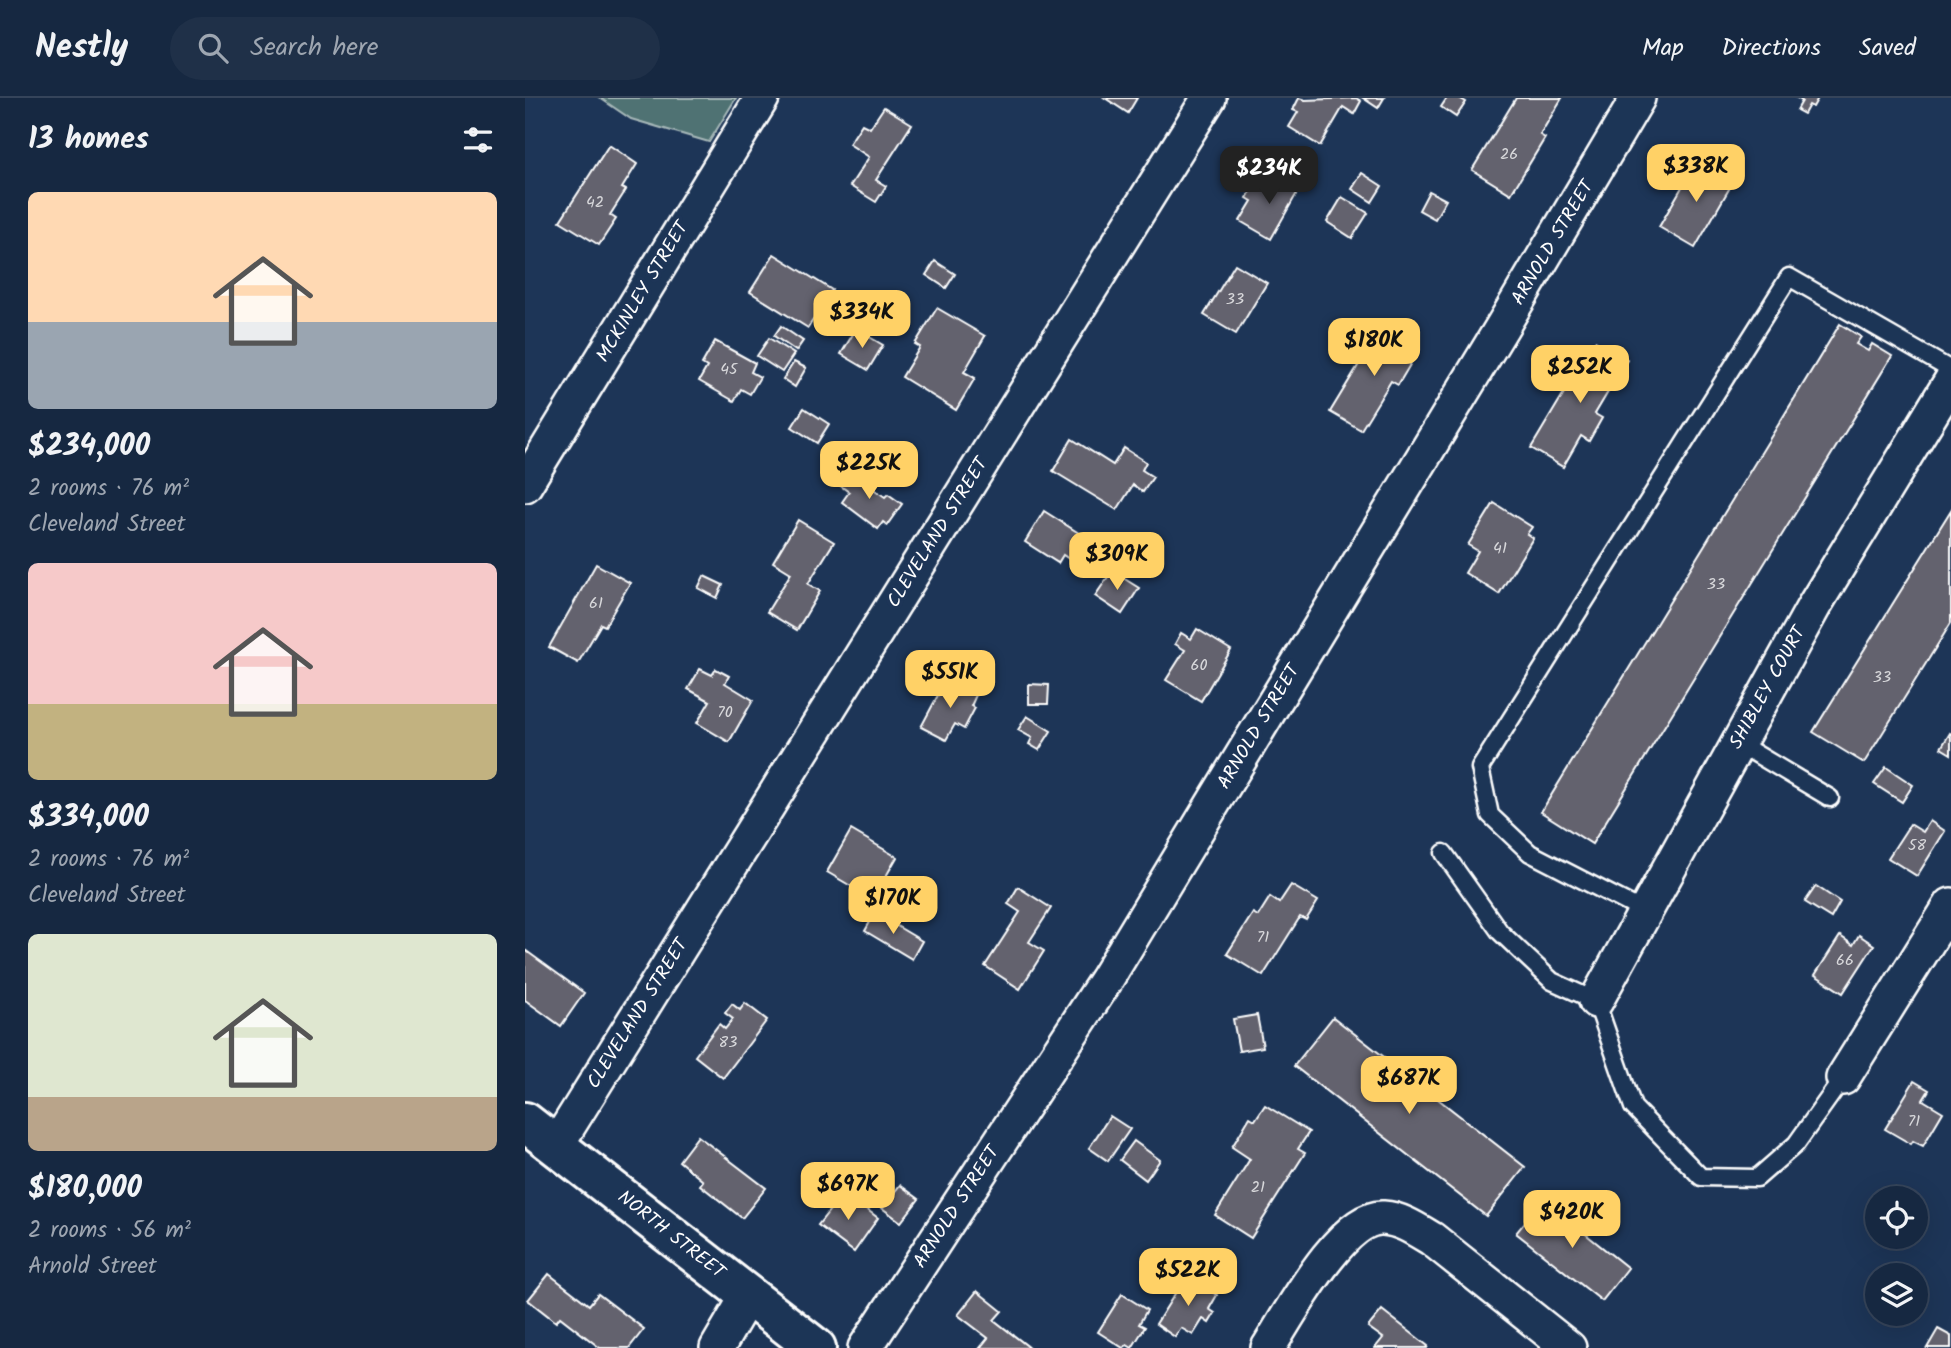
<!DOCTYPE html>
<meta charset="utf-8">
<style>
:root{--surface:#162841;--page:#1f3048;--text:#f1f3f6;--muted:#9ea6b1;--line:#35445a;--accent:#ffd166}
body{margin:0;font-family:Kalam,sans-serif;background:var(--page);color:var(--text);height:100vh;display:flex;flex-direction:column;font-size:26px;white-space:nowrap}
*{box-sizing:border-box;margin:0}
p{font-size:23px;color:var(--muted)}
.icon{flex:none;width:38px;height:38px;fill:none;stroke:currentColor;stroke-width:2;stroke-linecap:round;stroke-linejoin:round}
.map{position:relative;flex:1;overflow:hidden}
.sheet{display:flex;flex-direction:column;background:var(--surface);width:525px}
.sheet>*{flex:none}
.buttons{position:absolute;left:1340px;top:1088px;display:grid;gap:14px}
.buttons a{display:grid;place-items:center;width:63px;height:63px;border-radius:50%;background:var(--surface);box-shadow:0 7px 28px #0002,0 0 0 2px var(--line);font-size:35px}
.price{position:absolute;translate:-50% -60px;padding:0 16px;border-radius:14px;background:var(--accent);color:#111;font-size:23px;line-height:46px;filter:drop-shadow(0 2px 4px #0008)}
.price::after{content:'';position:absolute;left:50%;top:42px;width:21px;height:16px;margin-left:-10px;background:inherit;clip-path:polygon(0 0,100% 0,50% 100%)}
.price.active{background:#222;color:#fff}
ul{padding:0;list-style:none}
li{display:grid;align-content:center;gap:14px;height:371px;padding:0 28px}
li span{display:grid;place-items:center;height:217px;border-radius:10px;color:#555}
li>.icon{margin-inline-start:auto}
span .icon{width:126px;height:126px;fill:#fffc;stroke-width:1}
li b{font-size:30px}
h2{display:flex;justify-content:space-between;align-items:center;height:84px;padding:0 28px;font-size:30px}
header{display:flex;align-items:center;gap:42px;box-sizing:border-box;height:98px;padding:0 35px;background:var(--surface);border-bottom:2px solid var(--line)}
header strong{font-size:33px}
nav{display:flex;gap:38px;margin-inline-start:auto;font-size:24px}
.search{width:490px;height:63px;background:var(--page);display:flex;align-items:center;gap:18px;box-sizing:border-box;padding:0 24px;border-radius:38px;color:var(--muted);font-size:26px}
main{display:flex;flex:1;min-height:0}
.map>svg:first-child{display:block}
.green{fill:#4f7273;stroke:#a7b8b9;stroke-width:2}
.building{fill:#64626e;stroke:#fff;stroke-width:2}
.lines{fill:none;stroke-linecap:round;stroke-linejoin:round}
.lane-casing{stroke:#fff;stroke-width:21}
.street-casing{stroke:#fff;stroke-width:38}
.secondary-casing{stroke:#fff;stroke-width:44}
.lane{stroke:#1d3557;stroke-width:16}
.street{stroke:#1d3557;stroke-width:33}
.secondary{stroke:#1d3557;stroke-width:38}
.labels{text-anchor:middle;dominant-baseline:central;stroke-width:7;stroke-linejoin:round;paint-order:stroke}
.number-label{font-size:16px;fill:#d8d8db}
.street-label{font-size:19px;fill:#fff;stroke:#1d3557}
</style>
<header>
<strong>Nestly</strong>
<div class="search"><svg class="icon" aria-label="search" viewBox="0 0 24 24"><circle cx="10" cy="10" r="6"/><path d="M15 15l6 6"/></svg>Search here</div>
<nav><a>Map</a><a>Directions</a><a>Saved</a></nav>
</header>
<main>
<section class="sheet">
<h2>13 homes<svg class="icon" aria-label="filters" viewBox="0 0 24 24"><path d="M4 7h16M4 17h16"/><circle cx="9" cy="7" r="2"/><circle cx="15" cy="17" r="2"/></svg></h2>
<ul>
<li><span style="background:linear-gradient(#ffd9b3 60%,#9aa5b1 0)"><svg class="icon" aria-label="home" viewBox="0 0 24 24"><path d="M3 11l9-7 9 7M6 9v11h12V9"/></svg></span><div><b>$234,000</b><p>2 rooms · 76 m²</p><p>Cleveland Street</p></div></li>
<li><span style="background:linear-gradient(#f6c9c9 65%,#c2b280 0)"><svg class="icon" aria-label="home" viewBox="0 0 24 24"><path d="M3 11l9-7 9 7M6 9v11h12V9"/></svg></span><div><b>$334,000</b><p>2 rooms · 76 m²</p><p>Cleveland Street</p></div></li>
<li><span style="background:linear-gradient(#dfe7d0 75%,#b9a48a 0)"><svg class="icon" aria-label="home" viewBox="0 0 24 24"><path d="M3 11l9-7 9 7M6 9v11h12V9"/></svg></span><div><b>$180,000</b><p>2 rooms · 56 m²</p><p>Arnold Street</p></div></li>
</ul>
</section>
<div class="map">
<svg width="1426" height="1250" viewBox="0 0 1426 1250">
<rect width="100%" height="100%" fill="#1d3557"/>
<filter id="ink" filterUnits="userSpaceOnUse"><feTurbulence type="fractalNoise" baseFrequency=".0143" numOctaves="2"/><feDisplacementMap in="SourceGraphic" scale="14" xChannelSelector="R" yChannelSelector="G"/><feConvolveMatrix kernelMatrix="1 2 1 2 8 2 1 2 1" color-interpolation-filters="sRGB"/></filter>
<g filter="url(#ink)">
<!-- green -->
<polygon class="green" points="75,0 211,0 184,44 106,21"/>
<!-- building -->
<g class="building">
<polygon points="580,0 612,0 603,15"/>
<polygon points="774,0 780,2 831,0 836,3 829,16 818,9 795,48 764,29 773,14 768,12"/>
<polygon points="838,0 859,0 853,10"/>
<polygon points="922,0 934,0 941,4 931,19 916,9"/>
<polygon points="991,0 1037,0 1015,37 1020,40 986,96 947,72"/>
<polygon points="1272,0 1293,0 1288,9 1284,7 1279,16 1272,12 1277,3"/>
<polygon points="359,9 387,26 351,82 361,88 351,104 325,88 344,59 324,46 337,26 345,30"/>
<polygon points="84,47 112,66 97,90 101,92 85,117 91,121 74,147 35,123"/>
<polygon points="1172,63 1208,84 1170,150 1134,129"/>
<polygon points="837,75 857,88 847,104 827,91"/>
<polygon points="734,79 754,91 761,80 776,88 746,141 715,123 727,103 722,100"/>
<polygon points="904,93 921,102 910,121 894,112"/>
<polygon points="817,99 843,115 827,140 802,124"/>
<polygon points="249,156 307,192 283,230 225,194"/>
<polygon points="410,163 430,176 421,190 401,177"/>
<polygon points="710,166 742,185 711,236 679,217"/>
<polygon points="412,210 460,238 439,274 450,280 431,312 377,279 395,249 390,246"/>
<polygon points="1315,226 1336,239 1331,246 1343,253 1347,246 1367,258 1067,746 1016,714"/>
<polygon points="256,228 278,243 271,253 249,238"/>
<polygon points="856,230 893,253 873,287 866,283 836,332 805,314"/>
<polygon points="331,231 358,247 343,272 316,256"/>
<polygon points="244,240 269,256 257,274 232,258"/>
<polygon points="190,243 230,265 226,274 235,279 225,296 216,291 209,303 174,283 182,269 177,266"/>
<polygon points="1070,243 1102,262 1070,316 1077,320 1064,343 1056,338 1038,369 1006,350"/>
<polygon points="269,264 281,270 270,289 258,281"/>
<polygon points="279,310 304,326 292,345 267,329"/>
<polygon points="547,341 588,367 599,350 621,364 617,372 628,379 618,394 608,387 592,412 528,373"/>
<polygon points="323,373 360,399 363,396 377,406 362,427 358,424 353,431 317,404 324,394 313,386"/>
<polygon points="969,405 1007,429 1002,436 1008,440 974,496 940,475 953,453 943,447"/>
<polygon points="1426,412 1426,525 1339,665 1288,634"/>
<polygon points="519,413 568,444 553,467 538,457 533,465 500,444"/>
<polygon points="273,422 309,444 283,486 295,493 272,532 242,514 266,475 248,464"/>
<polygon points="71,466 105,485 80,528 76,526 53,565 24,549"/>
<polygon points="587,473 614,490 597,516 570,498"/>
<polygon points="179,478 198,487 192,500 173,490"/>
<polygon points="672,531 706,552 676,603 641,582 660,552 650,546 656,535 666,541"/>
<polygon points="175,571 187,577 191,571 204,578 200,585 228,602 204,644 172,625 185,603 163,591"/>
<polygon points="421,582 451,597 446,608 450,610 439,631 430,626 421,642 396,629"/>
<polygon points="504,586 524,587 523,606 504,606"/>
<polygon points="502,618 526,633 514,652 504,646 507,640 493,632"/>
<polygon points="1425,635 1426,636 1426,656 1416,650"/>
<polygon points="1361,669 1388,687 1377,704 1349,686"/>
<polygon points="1405,723 1420,733 1392,778 1363,760 1385,726 1398,734"/>
<polygon points="326,732 372,759 348,801 302,774"/>
<polygon points="766,787 793,803 781,822 775,819 738,878 702,856 728,815 733,818 745,799 754,805"/>
<polygon points="1291,788 1315,804 1306,820 1280,804"/>
<polygon points="493,789 526,810 504,844 519,853 495,891 460,868 495,814 483,806"/>
<polygon points="350,815 397,843 387,861 340,833"/>
<polygon points="1334,837 1349,847 1318,895 1290,877 1315,838 1328,847"/>
<polygon points="0,852 59,895 36,928 0,902"/>
<polygon points="220,905 242,922 198,980 170,958 194,926 200,931 208,921 200,915 207,906 215,912"/>
<polygon points="732,917 738,949 714,953 708,921"/>
<polygon points="808,919 1000,1069 961,1118 769,968"/>
<polygon points="1389,983 1404,992 1398,1002 1418,1014 1398,1048 1388,1043 1386,1046 1360,1031"/>
<polygon points="740,1007 784,1034 773,1051 780,1055 726,1140 690,1117 725,1061 707,1049 725,1019 730,1022"/>
<polygon points="585,1018 605,1031 583,1063 564,1050"/>
<polygon points="173,1038 241,1090 217,1120 175,1087 178,1083 154,1063"/>
<polygon points="609,1043 635,1062 621,1082 595,1062"/>
<polygon points="375,1087 394,1101 376,1124 357,1110"/>
<polygon points="319,1094 353,1120 329,1154 293,1127"/>
<polygon points="1018,1102 1103,1170 1077,1203 991,1135"/>
<polygon points="24,1176 64,1207 73,1196 119,1231 104,1250 75,1250 35,1219 31,1224 3,1202"/>
<polygon points="661,1178 692,1197 684,1211 690,1215 684,1225 678,1221 668,1237 656,1230 650,1239 631,1226"/>
<polygon points="452,1193 477,1213 469,1222 505,1250 455,1250 463,1240 433,1217"/>
<polygon points="597,1196 622,1212 614,1226 620,1229 607,1250 602,1247 598,1250 573,1234"/>
<polygon points="857,1212 903,1248 902,1250 850,1250 858,1240 843,1229"/>
<polygon points="1413,1231 1426,1238 1426,1250 1402,1250"/>
</g>
<g class="lines">
<defs>
<g id="lane">
<polyline points="1213,645 1305,700"/>
<polyline points="919,755 975,834 1027,883 1071,903 1108,1009 1176,1079 1232,1080 1271,1046 1318,980"/>
<polyline points="1120,814 1005,755 965,717 955,670 1264,179 1426,272"/>
</g>
<g id="street">
<polyline points="0,387 237,0"/>
<polyline points="1071,903 1289,508 1426,283"/>
<polyline points="1318,980 1426,807"/>
<polyline points="31,1048 684,0"/>
<polyline points="192,1250 223,1197"/>
<polyline points="340,1250 581,882 977,229 1113,0"/>
<path d="M 743,1250 C 763,1219 817,1117 858,1120 C 876,1121 892,1132 907,1141 L 1044,1250"/>
</g>
<polyline id="secondary" points="0,1024 291,1250"/>
</defs>
<!-- lane casing -->
<use href="#lane" class="lane-casing"/>
<!-- street casing -->
<use href="#street" class="street-casing"/>
<!-- secondary casing -->
<use href="#secondary" class="secondary-casing"/>
<!-- lane -->
<use href="#lane" class="lane"/>
<!-- street -->
<use href="#street" class="street"/>
<!-- secondary -->
<use href="#secondary" class="secondary"/>
</g>
</g>
<g class="labels">
<!-- number labels -->
<g class="number-label">
<text x="984" y="56">26</text>
<text x="70" y="104">42</text>
<text x="710" y="201">33</text>
<text x="204" y="271">45</text>
<text x="975" y="450">41</text>
<text x="1191" y="486">33</text>
<text x="71" y="505">61</text>
<text x="674" y="567">60</text>
<text x="1357" y="579">33</text>
<text x="200" y="614">70</text>
<text x="1392" y="747">58</text>
<text x="738" y="839">71</text>
<text x="1320" y="862">66</text>
<text x="203" y="944">83</text>
<text x="1389" y="1023">71</text>
<text x="733" y="1089">21</text>
</g>
<!-- street labels -->
<g class="street-label">
<text transform="translate(1028 145) rotate(-59)">ARNOLD STREET</text>
<text transform="translate(118 194) rotate(-59)">MCKINLEY STREET</text>
<text transform="translate(413 435) rotate(-58)">CLEVELAND STREET</text>
<text transform="translate(1243 590) rotate(-61)">SHIBLEY COURT</text>
<text transform="translate(734 629) rotate(-59)">ARNOLD STREET</text>
<text transform="translate(113 916) rotate(-58)">CLEVELAND STREET</text>
<text transform="translate(432 1109) rotate(-57)">ARNOLD STREET</text>
<text transform="translate(146 1137) rotate(38)">NORTH STREET</text>
</g>
</g>
</svg>
<div class="buttons">
<a><svg class="icon" aria-label="locate" viewBox="0 0 24 24"><circle cx="12" cy="12" r="6"/><path d="M12 2v4M12 18v4M2 12h4M18 12h4"/></svg></a>
<a><svg class="icon" aria-label="layers" viewBox="0 0 24 24"><path d="M12 4l9 5-9 5-9-5zM3 14l9 5 9-5"/></svg></a>
</div>
<b class="price" style="left:1171px;top:106px">$338K</b>
<b class="price active" style="left:744px;top:108px">$234K</b>
<b class="price" style="left:337px;top:252px">$334K</b>
<b class="price" style="left:849px;top:280px">$180K</b>
<b class="price" style="left:1055px;top:307px">$252K</b>
<b class="price" style="left:344px;top:403px">$225K</b>
<b class="price" style="left:592px;top:494px">$309K</b>
<b class="price" style="left:425px;top:612px">$551K</b>
<b class="price" style="left:368px;top:838px">$170K</b>
<b class="price" style="left:884px;top:1018px">$687K</b>
<b class="price" style="left:323px;top:1124px">$697K</b>
<b class="price" style="left:1047px;top:1152px">$420K</b>
<b class="price" style="left:663px;top:1210px">$522K</b>
</div>
</main>
